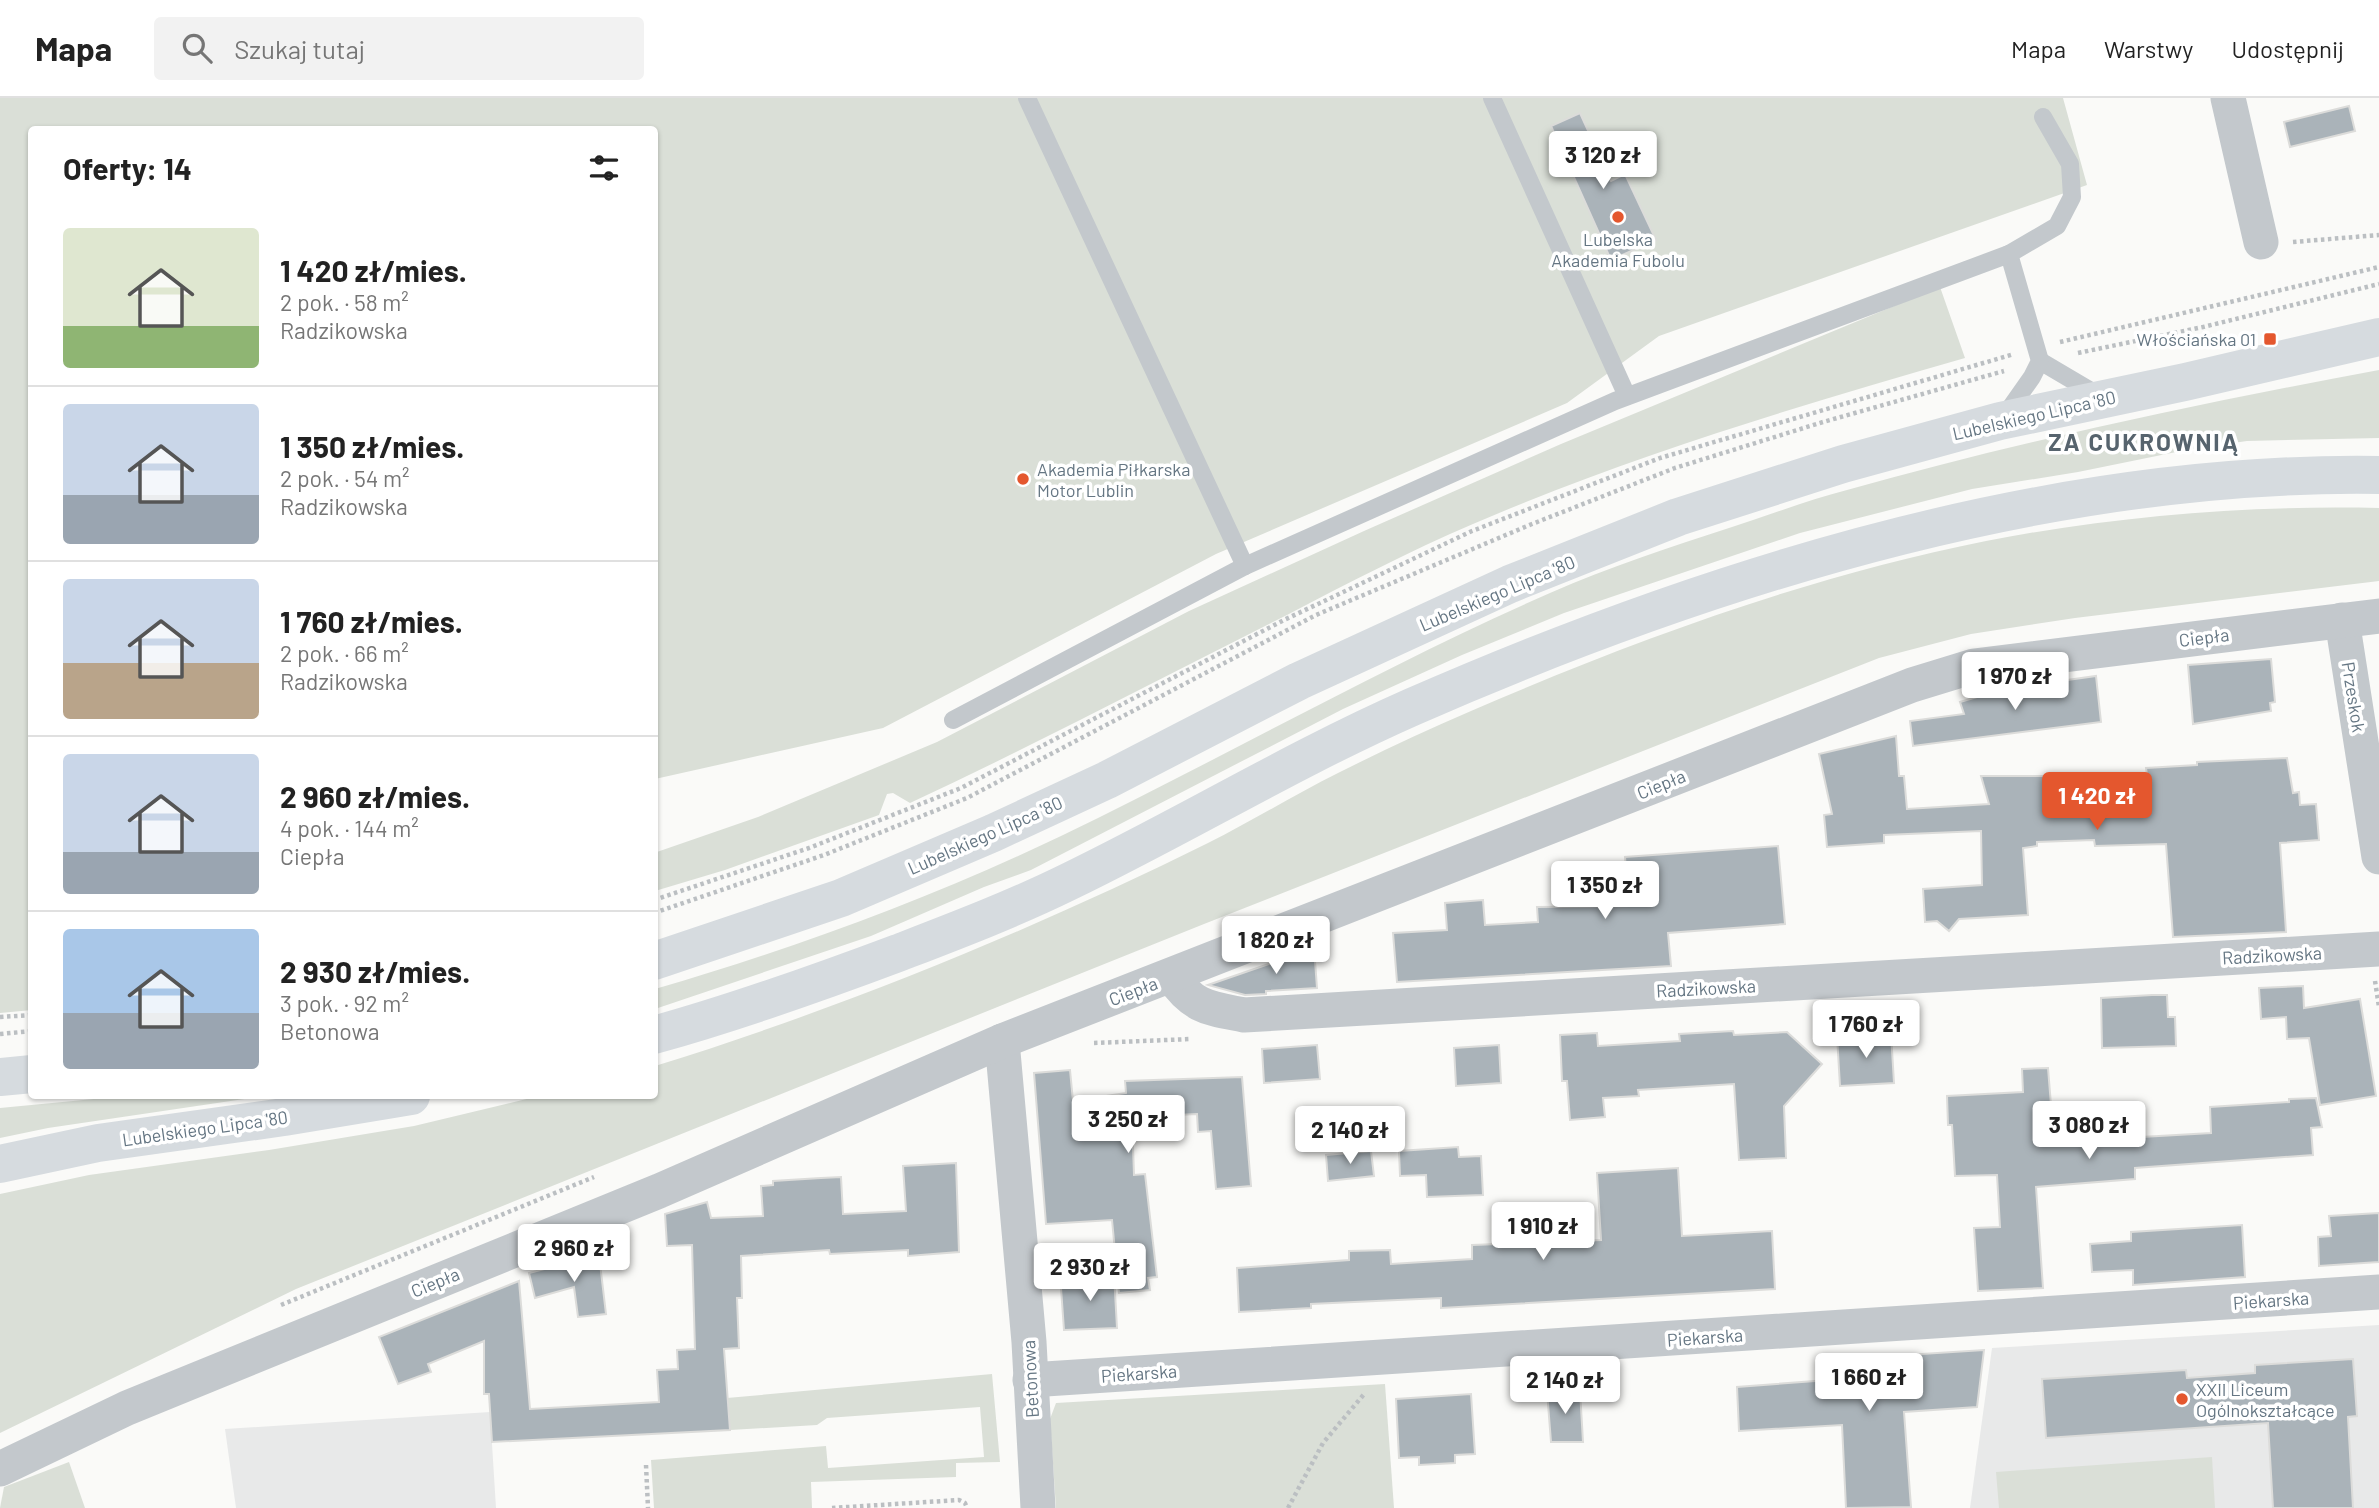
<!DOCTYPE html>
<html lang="pl">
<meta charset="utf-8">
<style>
:root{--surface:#fff;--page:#f2f2f2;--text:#222;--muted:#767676;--line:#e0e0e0;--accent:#e4572e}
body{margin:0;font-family:Barlow,sans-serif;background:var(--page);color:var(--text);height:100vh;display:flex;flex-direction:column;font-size:26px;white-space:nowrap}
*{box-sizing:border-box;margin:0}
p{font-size:23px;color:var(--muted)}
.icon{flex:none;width:38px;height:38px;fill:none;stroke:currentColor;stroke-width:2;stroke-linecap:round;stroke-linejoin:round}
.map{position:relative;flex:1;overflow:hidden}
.details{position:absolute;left:28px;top:28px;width:630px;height:973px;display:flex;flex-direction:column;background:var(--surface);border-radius:7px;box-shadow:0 2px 5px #0004}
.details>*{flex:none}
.price{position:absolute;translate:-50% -60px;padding:0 16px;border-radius:7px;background:#fff;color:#222;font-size:23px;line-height:46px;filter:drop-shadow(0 2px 4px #0008)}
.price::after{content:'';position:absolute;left:50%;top:42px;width:21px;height:16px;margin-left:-10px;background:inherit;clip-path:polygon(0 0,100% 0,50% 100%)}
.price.on{background:var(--accent);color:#fff}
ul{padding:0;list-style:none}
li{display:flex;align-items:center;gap:21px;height:175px;padding:0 35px}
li+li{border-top:2px solid var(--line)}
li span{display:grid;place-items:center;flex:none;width:196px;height:140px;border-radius:7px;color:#555}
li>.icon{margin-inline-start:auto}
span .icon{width:84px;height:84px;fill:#fffc;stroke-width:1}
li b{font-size:30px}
h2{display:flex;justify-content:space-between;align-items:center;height:84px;padding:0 35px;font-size:30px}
header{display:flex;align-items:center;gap:42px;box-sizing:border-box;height:98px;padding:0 35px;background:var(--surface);border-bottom:2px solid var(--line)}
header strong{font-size:33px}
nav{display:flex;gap:38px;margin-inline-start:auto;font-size:24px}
.search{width:490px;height:63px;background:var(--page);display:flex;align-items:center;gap:18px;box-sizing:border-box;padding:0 24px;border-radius:7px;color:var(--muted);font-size:26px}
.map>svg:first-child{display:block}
.built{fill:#e8e9e9}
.green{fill:#dadfd7}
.building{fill:#aab3b9;stroke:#dcdcda;stroke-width:2}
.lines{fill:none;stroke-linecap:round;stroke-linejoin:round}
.path{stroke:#bbbfc2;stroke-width:4.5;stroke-dasharray:3.5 3.5;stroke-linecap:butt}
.service{stroke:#c3c8cc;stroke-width:18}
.minor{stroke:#c3c8cc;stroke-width:35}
.secondary{stroke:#d6dbdf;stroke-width:38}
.poi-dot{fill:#e4572e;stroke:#fff;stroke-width:2.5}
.labels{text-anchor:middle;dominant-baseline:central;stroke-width:7;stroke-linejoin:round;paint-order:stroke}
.poi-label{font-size:18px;fill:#657683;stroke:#fff;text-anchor:start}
.street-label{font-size:18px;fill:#657683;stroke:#fff}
.district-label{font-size:24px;font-weight:bold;letter-spacing:2px;fill:#57646e;stroke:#fff}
</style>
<header>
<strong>Mapa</strong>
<div class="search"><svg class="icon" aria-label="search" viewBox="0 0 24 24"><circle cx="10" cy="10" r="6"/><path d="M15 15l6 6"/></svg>Szukaj tutaj</div>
<nav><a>Mapa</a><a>Warstwy</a><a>Udostępnij</a></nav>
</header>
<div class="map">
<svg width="2379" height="1410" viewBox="0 0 2379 1410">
<rect width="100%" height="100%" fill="#fafaf8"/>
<!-- built -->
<g class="built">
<polygon points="2379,1227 2379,1410 1970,1410 1992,1250"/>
<polygon points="490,1314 496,1410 236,1410 225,1331"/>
</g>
<!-- green -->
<g class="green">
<polygon points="0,0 2063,0 2087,87 1659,238 1567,305 1216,456 883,630 655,681 654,32 32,32 32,912 0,915"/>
<path d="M 1940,189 L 1965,260 C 1799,308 1633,357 1473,426 C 1410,453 1348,485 1287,517 C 1161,580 1037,646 910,705 L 893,695 L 887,696 L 879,717 L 725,772 L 655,793 L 654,755 L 758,719 L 937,644 L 1189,513 L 1364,433 L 1561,346 Z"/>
<path d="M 2379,272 L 2379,340 L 2247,343 L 2191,351 L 2078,374 L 1972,391 L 1800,435 L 1564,515 L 1462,557 L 1343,611 L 1031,772 L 984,789 L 871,838 L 655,911 L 655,891 C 793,851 931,800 1061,738 C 1225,659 1383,568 1550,495 C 1609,469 1671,449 1732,429 C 1770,417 1808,402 1847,392 C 2021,343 2201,305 2379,272 Z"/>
<path d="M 2379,410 L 2379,483 L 2075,520 L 1971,536 L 1879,560 L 1204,826 L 296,1191 L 0,1335 L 0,1096 L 89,1077 L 269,1052 L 414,1028 L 539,998 L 654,998 L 655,968 C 845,909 1030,833 1208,745 C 1252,723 1294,697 1338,675 C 1382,653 1427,632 1471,613 C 1635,542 1810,478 1986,443 C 2115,418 2248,407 2379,410 Z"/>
<polygon points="125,998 265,998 48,1030 0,1040 0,1010"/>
<polygon points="992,1276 1000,1364 956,1365 956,1379 811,1384 812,1410 654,1410 651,1362 826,1348 828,1370 984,1359 980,1309 827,1320 817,1327 730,1332 727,1300"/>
<polygon points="1385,1286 1394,1410 1056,1410 1050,1321 1056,1305"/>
<polygon points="2212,1359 2215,1410 1999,1410 1996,1374"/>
<polygon points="69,1364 85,1410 0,1410 4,1389"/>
</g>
<!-- building -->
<g class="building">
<polygon points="2349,8 2355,33 2290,49 2284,24"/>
<polygon points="1580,15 1611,83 1625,76 1656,142 1611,162 1551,28"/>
<polygon points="2271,561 2275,604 2270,605 2271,613 2193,626 2188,567"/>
<polygon points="2096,578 2101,624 1913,648 1910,623 1964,616 1960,604 2004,591"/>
<polygon points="1896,638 1899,678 1904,678 1907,711 1989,706 1981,678 2062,678 2062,687 2148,684 2146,670 2197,667 2197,664 2287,660 2293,695 2299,694 2300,707 2316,706 2319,742 2280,745 2286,834 2173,839 2166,746 2095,748 2094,742 2037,744 2037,748 2023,750 2028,817 1959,821 1949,833 1937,823 1925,824 1923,791 1982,787 1981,733 1884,737 1884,745 1827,749 1824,717 1832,716 1819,656"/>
<polygon points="1778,748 1785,826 1668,835 1671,868 1397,884 1393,835 1447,832 1445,805 1483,802 1485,827 1538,824 1537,809 1629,808 1625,759"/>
<polygon points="1314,849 1317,890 1266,893 1266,896 1245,897 1208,887 1289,859 1289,856"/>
<polygon points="2303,888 2304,910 2360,901 2376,998 2320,1007 2309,940 2287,941 2286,919 2261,921 2259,890"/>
<polygon points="2152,897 2167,897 2168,919 2175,919 2176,948 2102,950 2101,900"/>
<polygon points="1733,933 1734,937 1787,934 1822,966 1784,1008 1786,1060 1739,1062 1734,986 1638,992 1639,998 1603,1000 1605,1019 1570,1022 1567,983 1562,983 1560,937 1597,935 1598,948 1680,943 1679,936"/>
<polygon points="1891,935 1894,985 1840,988 1837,938"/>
<polygon points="1317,947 1320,981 1264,985 1262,951"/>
<polygon points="1499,947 1501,985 1456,988 1454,950"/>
<polygon points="2048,970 2054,1044 2211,1035 2210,1009 2289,1004 2289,1001 2316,1000 2322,1029 2311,1030 2313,1057 2135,1070 2135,1081 2036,1089 2043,1190 1978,1193 1974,1130 2000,1129 1997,1077 1955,1078 1952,1027 1948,1027 1947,998 2023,994 2022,971"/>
<polygon points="1070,972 1073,1003 1126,995 1125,983 1242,979 1251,1088 1216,1091 1211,1033 1198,1034 1197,1016 1132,1019 1134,1077 1145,1076 1157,1179 1148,1180 1150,1192 1119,1195 1112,1122 1046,1126 1034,975"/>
<polygon points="1458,1049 1459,1059 1481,1058 1483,1097 1427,1099 1426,1077 1400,1078 1399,1053"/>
<polygon points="1371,1053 1374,1078 1328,1083 1326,1057"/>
<polygon points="956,1065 959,1154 908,1158 908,1152 830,1156 829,1152 741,1158 742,1200 737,1200 739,1250 724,1251 730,1332 492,1344 489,1296 484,1296 484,1243 428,1266 431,1274 398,1286 379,1239 519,1183 530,1311 659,1304 657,1272 678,1271 677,1252 695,1251 692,1147 667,1148 665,1116 707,1104 711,1120 763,1118 761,1088 773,1087 773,1083 821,1080 841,1079 843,1116 906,1113 903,1068"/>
<polygon points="1678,1070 1682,1138 1772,1133 1775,1191 1441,1210 1441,1200 1311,1206 1311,1210 1239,1214 1237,1170 1349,1162 1349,1153 1390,1152 1391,1166 1472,1161 1472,1147 1601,1142 1597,1075"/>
<polygon points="2379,1115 2379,1164 2319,1168 2318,1139 2331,1138 2329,1118"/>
<polygon points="2242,1127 2245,1179 2133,1187 2133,1172 2092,1174 2090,1146 2131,1143 2131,1134"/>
<polygon points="599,1157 606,1216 578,1219 574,1189 535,1200 529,1175"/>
<polygon points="1114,1176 1117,1230 1064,1232 1061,1190 1068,1189 1068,1178"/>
<polygon points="1984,1252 1977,1309 1904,1314 1911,1409 1846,1410 1842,1327 1739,1333 1737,1289 1828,1282 1827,1262"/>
<polygon points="2353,1261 2357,1318 2348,1319 2353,1410 2273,1410 2268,1325 2046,1340 2042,1281 2186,1272 2187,1280 2255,1275 2255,1267"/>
<polygon points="1580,1292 1583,1344 1551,1344 1547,1293"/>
<polygon points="1471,1296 1475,1356 1455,1357 1455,1365 1419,1367 1419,1359 1399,1360 1396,1301"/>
</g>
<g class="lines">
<!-- path -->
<g class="path">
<polyline points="2293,144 2379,137"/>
<polyline points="2060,244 2379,169"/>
<polyline points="2078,255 2203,229 2379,186"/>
<polyline points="654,802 809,750 961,690 1284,522 1472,433 1660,360 2014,256"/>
<polyline points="654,815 824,757 967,700 1316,517 1532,426 1675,370 1823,324 2004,273"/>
<polyline points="2375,883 2379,909"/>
<polyline points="0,919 32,917"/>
<polyline points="0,936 32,933"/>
<polyline points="1094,945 1191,941"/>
<polyline points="281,1207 594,1079"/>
<polyline points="646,1367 648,1410"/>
<polyline points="832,1410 959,1402 965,1405 967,1410"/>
<polyline points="1288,1410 1323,1345 1365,1295"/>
</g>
<!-- service -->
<g class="service">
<polyline points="1027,0 1245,468"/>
<polyline points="1492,0 1627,298"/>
<polyline points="2040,263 2101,299"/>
<polyline points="2006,316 2032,279 2040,263 2009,156"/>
<polyline points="953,622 1245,468 1615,303 2009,156 2057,128 2072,99 2070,66 2043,19"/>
</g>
<!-- minor -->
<g class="minor">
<polyline points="2228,0 2261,144"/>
<polyline points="2342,522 2379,759"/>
<path d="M 1172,878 C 1193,910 1209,910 1244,917 L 2379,851"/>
<polyline points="1002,943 1029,1244 1038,1410"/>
<polyline points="1030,1282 2379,1194"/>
<polyline points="0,1371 127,1310 659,1093 1002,943 1912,587 1974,568 2379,518"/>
</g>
<!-- secondary -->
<g class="secondary">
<polyline points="654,863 841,800 993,735 1107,682 1299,583 1510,486 1678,419 1843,366 2000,323 2185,284 2379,239"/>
<path d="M 654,937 C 737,914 818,885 898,855 C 955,833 1013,811 1068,784 C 1184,728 1294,661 1412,609 C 1711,478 2050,372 2379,377"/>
<polyline points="0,979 32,976"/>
<polyline points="0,1066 98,1045 284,1019 411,998"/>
</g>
</g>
<!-- markers -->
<g class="poi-dot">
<circle cx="1618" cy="119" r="7"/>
<rect x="2263" y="234" width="14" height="14" rx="3.5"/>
<circle cx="1023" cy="381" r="7"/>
<circle cx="2182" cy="1301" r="7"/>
</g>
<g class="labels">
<!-- poi labels -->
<g class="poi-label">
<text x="1618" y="141" text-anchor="middle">Lubelska<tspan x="1618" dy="21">Akademia Fubolu</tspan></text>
<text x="2256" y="241" text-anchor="end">Włościańska 01</text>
<text x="1037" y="371">Akademia Piłkarska<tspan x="1037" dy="21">Motor Lublin</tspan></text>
<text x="2196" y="1291">XXII Liceum<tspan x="2196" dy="21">Ogólnokształcące</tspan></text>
</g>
<!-- street labels -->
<g class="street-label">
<text transform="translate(2034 317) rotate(-13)">Lubelskiego Lipca '80</text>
<text transform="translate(1497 495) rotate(-23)">Lubelskiego Lipca '80</text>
<text transform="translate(2204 539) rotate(-7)">Ciepła</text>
<text transform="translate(2354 599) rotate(81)">Przeskok</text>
<text transform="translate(1661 686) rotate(-22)">Ciepła</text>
<text transform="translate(985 737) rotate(-24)">Lubelskiego Lipca '80</text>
<text transform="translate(2272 857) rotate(-3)">Radzikowska</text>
<text transform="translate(1706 890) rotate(-3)">Radzikowska</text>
<text transform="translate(1133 893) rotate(-21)">Ciepła</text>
<text transform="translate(205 1030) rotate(-8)">Lubelskiego Lipca '80</text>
<text transform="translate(435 1184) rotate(-22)">Ciepła</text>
<text transform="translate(2271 1202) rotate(-4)">Piekarska</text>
<text transform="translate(1705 1239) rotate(-4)">Piekarska</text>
<text transform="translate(1139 1275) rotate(-4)">Piekarska</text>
<text transform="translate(1030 1281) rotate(-93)">Betonowa</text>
</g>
<!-- district labels -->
<g class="district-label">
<text x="2144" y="343">ZA CUKROWNIĄ</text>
</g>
</g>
</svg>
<b class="price" style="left:1603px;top:93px">3 120 zł</b>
<b class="price" style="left:2015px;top:614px">1 970 zł</b>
<b class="price on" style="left:2097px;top:734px">1 420 zł</b>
<b class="price" style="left:1605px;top:823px">1 350 zł</b>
<b class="price" style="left:1276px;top:878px">1 820 zł</b>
<b class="price" style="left:1866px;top:962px">1 760 zł</b>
<b class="price" style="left:1128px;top:1057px">3 250 zł</b>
<b class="price" style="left:2089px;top:1063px">3 080 zł</b>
<b class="price" style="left:1350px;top:1068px">2 140 zł</b>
<b class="price" style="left:1543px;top:1164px">1 910 zł</b>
<b class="price" style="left:574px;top:1186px">2 960 zł</b>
<b class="price" style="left:1090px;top:1205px">2 930 zł</b>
<b class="price" style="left:1869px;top:1315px">1 660 zł</b>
<b class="price" style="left:1565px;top:1318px">2 140 zł</b>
<section class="details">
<h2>Oferty: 14<svg class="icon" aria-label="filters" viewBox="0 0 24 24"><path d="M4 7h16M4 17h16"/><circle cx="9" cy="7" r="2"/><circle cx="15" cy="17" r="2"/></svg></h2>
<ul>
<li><span style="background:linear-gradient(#dfe7d0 70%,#8fb573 0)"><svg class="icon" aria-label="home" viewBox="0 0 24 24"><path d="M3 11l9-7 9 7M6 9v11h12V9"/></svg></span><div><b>1 420 zł/mies.</b><p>2 pok. · 58 m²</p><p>Radzikowska</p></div></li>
<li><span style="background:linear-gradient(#c9d6e8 65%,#9aa5b1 0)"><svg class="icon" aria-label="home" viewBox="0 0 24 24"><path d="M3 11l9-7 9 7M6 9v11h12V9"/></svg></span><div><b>1 350 zł/mies.</b><p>2 pok. · 54 m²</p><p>Radzikowska</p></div></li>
<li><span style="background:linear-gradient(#c9d6e8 60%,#b9a48a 0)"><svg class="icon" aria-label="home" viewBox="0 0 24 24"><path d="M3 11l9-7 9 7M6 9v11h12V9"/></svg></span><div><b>1 760 zł/mies.</b><p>2 pok. · 66 m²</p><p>Radzikowska</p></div></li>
<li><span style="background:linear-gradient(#c9d6e8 70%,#9aa5b1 0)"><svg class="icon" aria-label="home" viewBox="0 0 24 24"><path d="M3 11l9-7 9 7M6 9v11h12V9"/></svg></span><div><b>2 960 zł/mies.</b><p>4 pok. · 144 m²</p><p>Ciepła</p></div></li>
<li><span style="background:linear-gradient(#a9c7e8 60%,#9aa5b1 0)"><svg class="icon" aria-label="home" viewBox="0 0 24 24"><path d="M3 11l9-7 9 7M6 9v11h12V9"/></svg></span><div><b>2 930 zł/mies.</b><p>3 pok. · 92 m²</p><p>Betonowa</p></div></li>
</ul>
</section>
</div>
